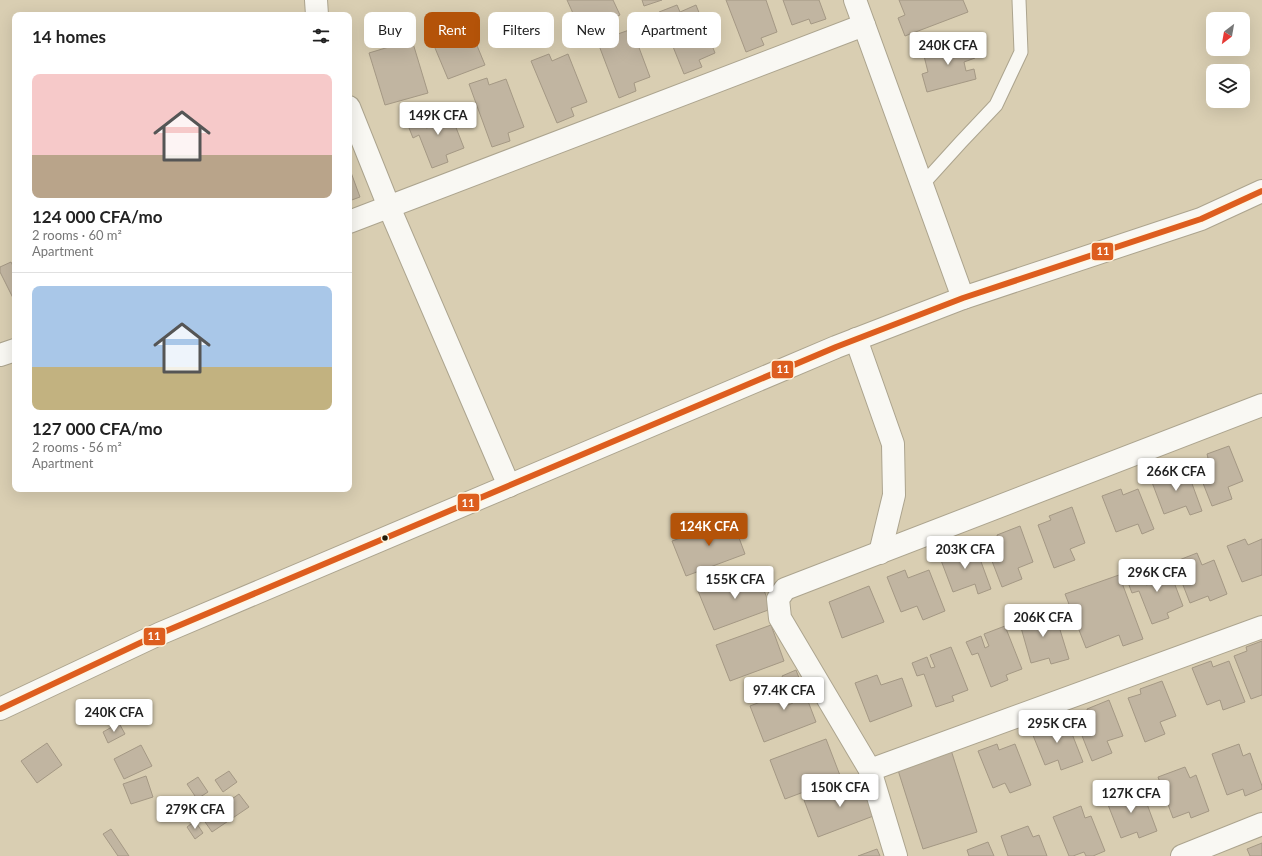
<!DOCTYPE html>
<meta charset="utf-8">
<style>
:root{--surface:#fff;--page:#f2f2f2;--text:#222;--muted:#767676;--line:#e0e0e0;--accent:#b45309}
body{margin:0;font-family:Lato,sans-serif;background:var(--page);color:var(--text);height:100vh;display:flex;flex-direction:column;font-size:15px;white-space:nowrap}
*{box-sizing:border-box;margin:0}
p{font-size:13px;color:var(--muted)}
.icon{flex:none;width:22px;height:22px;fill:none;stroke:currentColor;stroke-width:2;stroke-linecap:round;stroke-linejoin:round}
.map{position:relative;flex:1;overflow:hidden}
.drawer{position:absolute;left:12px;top:12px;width:340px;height:480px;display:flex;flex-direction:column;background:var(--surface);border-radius:8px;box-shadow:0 4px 16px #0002}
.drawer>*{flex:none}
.hud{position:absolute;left:364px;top:12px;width:380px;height:36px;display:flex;gap:8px}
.needle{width:26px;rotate:211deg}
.controls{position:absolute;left:1206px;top:12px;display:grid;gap:8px}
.controls a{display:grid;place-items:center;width:44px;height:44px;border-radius:8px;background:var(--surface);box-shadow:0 4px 16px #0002;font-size:20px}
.price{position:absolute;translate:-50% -34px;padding:0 9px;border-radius:4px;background:#fff;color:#222;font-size:13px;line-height:26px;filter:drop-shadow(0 1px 2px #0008)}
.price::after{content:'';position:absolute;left:50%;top:24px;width:12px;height:9px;margin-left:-6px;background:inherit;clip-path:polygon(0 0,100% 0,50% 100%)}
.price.current{background:var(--accent);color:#fff}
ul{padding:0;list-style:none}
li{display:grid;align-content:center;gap:8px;height:212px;padding:0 20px}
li+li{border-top:1px solid var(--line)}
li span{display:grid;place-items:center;height:124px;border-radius:8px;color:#555}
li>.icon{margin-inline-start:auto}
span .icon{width:72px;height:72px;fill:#fffc;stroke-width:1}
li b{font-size:17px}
h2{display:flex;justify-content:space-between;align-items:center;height:48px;padding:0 20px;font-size:17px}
.tag{padding:0 14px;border-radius:8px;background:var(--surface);box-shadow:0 4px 16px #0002;font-size:14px;line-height:36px}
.tag.current{background:var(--accent);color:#fff}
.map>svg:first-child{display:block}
.building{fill:#c1b5a1;stroke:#a49884}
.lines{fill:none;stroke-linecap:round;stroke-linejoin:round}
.lane-casing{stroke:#aca48e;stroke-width:15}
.street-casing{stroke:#aca48e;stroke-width:24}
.lane{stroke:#f9f8f3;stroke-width:13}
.street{stroke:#f9f8f3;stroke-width:22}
.bus-1-casing{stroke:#fff7e3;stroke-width:9}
.bus-1{stroke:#dd5e1f;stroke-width:6}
.bus-dot{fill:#221a07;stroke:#fff7e3;stroke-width:1.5}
.line-badge{stroke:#fff7e3;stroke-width:1.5}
.badge-label{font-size:11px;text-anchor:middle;font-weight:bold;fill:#fff}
</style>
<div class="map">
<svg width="1262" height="856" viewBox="0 0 1262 856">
<rect width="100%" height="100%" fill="#d9ceb2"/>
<!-- building -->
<g class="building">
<polygon points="567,0 613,0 620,15 581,31"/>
<polygon points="642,0 662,0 644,6"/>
<polygon points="726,0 766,0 777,32 761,38 764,45 746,52"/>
<polygon points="783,0 819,0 826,19 811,24 809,19 792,25"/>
<polygon points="899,0 963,0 968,12 905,36 898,18 905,15"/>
<polygon points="677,5 680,12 696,5 715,53 699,60 702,67 684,74 659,12"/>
<polygon points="464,14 485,65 448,79 427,29"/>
<polygon points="613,28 615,35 632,29 650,77 634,83 636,91 619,98 595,35"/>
<polygon points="412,40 428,93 385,105 369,53"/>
<polygon points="970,40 975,58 964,62 966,71 974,69 976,79 927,92 922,74 928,72 923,52"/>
<polygon points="549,54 552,61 568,54 587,102 571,108 574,116 557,123 531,61"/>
<polygon points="487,78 489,85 506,79 524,127 508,133 510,141 492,147 469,84"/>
<polygon points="448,107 464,148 446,155 448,162 432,168 419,135 413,138 407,123 422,117 426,128 431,127 427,115"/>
<polygon points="349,167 360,197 349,201"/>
<polygon points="11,262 15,270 15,302 0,272 0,267"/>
<polygon points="1229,446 1243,481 1228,487 1232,499 1212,506 1195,463 1208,458 1207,454"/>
<polygon points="1169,470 1171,476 1187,470 1202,511 1190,515 1186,506 1164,514 1150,477"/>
<polygon points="1121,489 1123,495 1138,489 1154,529 1142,534 1138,524 1116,532 1102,496"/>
<polygon points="1072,507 1085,543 1070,549 1075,560 1054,568 1038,525 1051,520 1049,516"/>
<polygon points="732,519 745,554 686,576 672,541"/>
<polygon points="1020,526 1033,562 1018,568 1022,579 1002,587 985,543 998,539 997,535"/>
<polygon points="1245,539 1248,545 1262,539 1262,575 1242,582 1227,546"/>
<polygon points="976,548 991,589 978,594 975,584 953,592 939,555 957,549 960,554"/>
<polygon points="1197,553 1202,565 1214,560 1227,594 1210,601 1208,596 1190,603 1174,562"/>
<polygon points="1167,564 1183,606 1167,613 1169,618 1152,624 1139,591 1132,593 1127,580 1142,574 1146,585 1150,584 1146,572"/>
<polygon points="756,569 771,609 714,630 698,591"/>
<polygon points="905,570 908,578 929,570 945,611 923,620 917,606 901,612 887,577"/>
<polygon points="1119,575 1143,639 1123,646 1119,635 1086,648 1065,594"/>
<polygon points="869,586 884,622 842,638 829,602"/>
<polygon points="1043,610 1047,622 1057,620 1069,659 1051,664 1049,658 1031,663 1018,617"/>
<polygon points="771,625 784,661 730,681 716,645"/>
<polygon points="1005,626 1022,669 1006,675 1008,680 991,687 978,653 972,655 966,642 981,636 985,648 989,646 984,634"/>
<polygon points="1262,641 1262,695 1251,699 1234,656 1247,651 1246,647"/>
<polygon points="951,647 968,690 952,696 954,701 936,707 924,674 917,676 912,663 927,657 931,668 935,667 930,655"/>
<polygon points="1211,661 1213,667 1229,661 1245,702 1223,710 1220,700 1207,705 1192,668"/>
<polygon points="796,670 816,722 764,742 750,706 783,693 788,705 793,703 782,676"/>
<polygon points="877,675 881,685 902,678 912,706 870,722 855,683"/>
<polygon points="1162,681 1176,716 1160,722 1165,734 1145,742 1128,698 1141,694 1140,689"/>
<polygon points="1109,700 1123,736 1107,741 1112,753 1092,761 1075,718 1088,713 1087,709"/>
<polygon points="1049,721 1051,727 1067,721 1083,762 1061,770 1058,760 1045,765 1030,728"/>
<polygon points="119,723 125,734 108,743 103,732"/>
<polygon points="826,739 841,778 785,799 770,760"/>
<polygon points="47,743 62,765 37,783 21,761"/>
<polygon points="997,744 999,750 1015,744 1031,785 1010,793 1005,783 993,788 978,751"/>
<polygon points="1239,744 1243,756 1250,753 1262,786 1262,789 1245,796 1243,789 1227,795 1212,754"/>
<polygon points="141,745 152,766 124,779 114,759"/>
<polygon points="951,750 977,832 923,849 897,767"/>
<polygon points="1185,767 1190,778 1196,775 1209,811 1191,818 1189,812 1173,818 1158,777"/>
<polygon points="229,771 237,782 223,792 215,780"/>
<polygon points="146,776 153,797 131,804 123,784"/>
<polygon points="198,777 208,792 197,799 187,784"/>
<polygon points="861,778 876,815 818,837 804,800"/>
<polygon points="1133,787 1137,798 1144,796 1157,831 1139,838 1137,832 1121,838 1105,797"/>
<polygon points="239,794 249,807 212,832 203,819"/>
<polygon points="1081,806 1085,818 1091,816 1105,851 1093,856 1086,856 1084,852 1073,856 1069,856 1053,817"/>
<polygon points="195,821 203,833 195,839 187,827"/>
<polygon points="1028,826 1033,837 1039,835 1047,856 1008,856 1001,836"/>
<polygon points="111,829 129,856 118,856 103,834"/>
<polygon points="988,842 994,856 969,856 967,850"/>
<polygon points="1262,843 1262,856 1250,856 1247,849"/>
<polygon points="877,849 880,856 858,856"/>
</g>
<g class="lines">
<defs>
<polyline id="lane" points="922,185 961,142 996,105 1021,52 1019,0"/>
<g id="street">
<polyline points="316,0 317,15"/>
<polyline points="855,0 963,298"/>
<polyline points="349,107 389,207 509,486"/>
<polyline points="349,222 864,25"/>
<polyline points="856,339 893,444 894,495 880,553"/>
<polyline points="0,355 15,350"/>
<polyline points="0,709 159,634 836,347 963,298 1201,219 1262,191"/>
<polyline points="870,770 1262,627"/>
<polyline points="896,856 870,770 780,618 778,599 785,589 1262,405"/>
<polyline points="1182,856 1262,824"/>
</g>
</defs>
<!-- lane casing -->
<use href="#lane" class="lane-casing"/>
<!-- street casing -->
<use href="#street" class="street-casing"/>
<!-- lane -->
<use href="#lane" class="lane"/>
<!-- street -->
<use href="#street" class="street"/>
<defs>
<polyline id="bus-1" points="0,709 159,634 836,347 963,298 1201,219 1262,191"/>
</defs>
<!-- bus-1 casing -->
<use href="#bus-1" class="bus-1-casing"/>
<!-- bus-1 -->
<use href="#bus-1" class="bus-1"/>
</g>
<!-- markers -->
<circle class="bus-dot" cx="385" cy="538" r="3.5"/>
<g class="line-badge">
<rect x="1091" y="242" width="23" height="19" rx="4" fill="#dd5e1f"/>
<rect x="771" y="360" width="23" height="19" rx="4" fill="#dd5e1f"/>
<rect x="457" y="493" width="23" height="19" rx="4" fill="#dd5e1f"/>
<rect x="143" y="627" width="23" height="19" rx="4" fill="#dd5e1f"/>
</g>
<g class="badge-label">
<text x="1103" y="255">11</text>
<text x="783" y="373">11</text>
<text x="468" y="507">11</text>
<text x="154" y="640">11</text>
</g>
</svg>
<div class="controls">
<a><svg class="needle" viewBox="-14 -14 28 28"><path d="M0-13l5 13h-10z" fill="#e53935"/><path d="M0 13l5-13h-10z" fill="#767676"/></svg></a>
<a><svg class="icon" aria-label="layers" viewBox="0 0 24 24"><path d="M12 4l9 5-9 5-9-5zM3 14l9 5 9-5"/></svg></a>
</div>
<b class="price" style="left:948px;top:66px">240K CFA</b>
<b class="price" style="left:438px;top:136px">149K CFA</b>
<b class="price" style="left:1176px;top:492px">266K CFA</b>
<b class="price current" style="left:709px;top:547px">124K CFA</b>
<b class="price" style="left:965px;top:570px">203K CFA</b>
<b class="price" style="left:1157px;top:593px">296K CFA</b>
<b class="price" style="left:735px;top:600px">155K CFA</b>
<b class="price" style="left:1043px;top:638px">206K CFA</b>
<b class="price" style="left:784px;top:711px">97.4K CFA</b>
<b class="price" style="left:114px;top:733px">240K CFA</b>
<b class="price" style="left:1057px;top:744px">295K CFA</b>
<b class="price" style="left:840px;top:808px">150K CFA</b>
<b class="price" style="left:1131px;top:814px">127K CFA</b>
<b class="price" style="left:195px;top:830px">279K CFA</b>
<div class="hud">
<a class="tag">Buy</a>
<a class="tag current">Rent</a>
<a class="tag">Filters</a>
<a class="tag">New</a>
<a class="tag">Apartment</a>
</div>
<section class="drawer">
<h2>14 homes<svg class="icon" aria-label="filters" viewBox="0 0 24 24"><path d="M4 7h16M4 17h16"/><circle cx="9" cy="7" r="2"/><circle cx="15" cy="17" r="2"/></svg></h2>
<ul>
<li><span style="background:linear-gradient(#f6c9c9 65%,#b9a48a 0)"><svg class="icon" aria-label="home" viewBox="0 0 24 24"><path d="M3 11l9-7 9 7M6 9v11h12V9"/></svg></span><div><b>124 000 CFA/mo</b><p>2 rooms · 60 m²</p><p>Apartment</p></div></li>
<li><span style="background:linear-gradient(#a9c7e8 65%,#c2b280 0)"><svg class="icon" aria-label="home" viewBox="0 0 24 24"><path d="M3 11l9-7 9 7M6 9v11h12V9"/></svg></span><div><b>127 000 CFA/mo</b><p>2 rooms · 56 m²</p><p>Apartment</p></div></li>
</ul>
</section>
</div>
